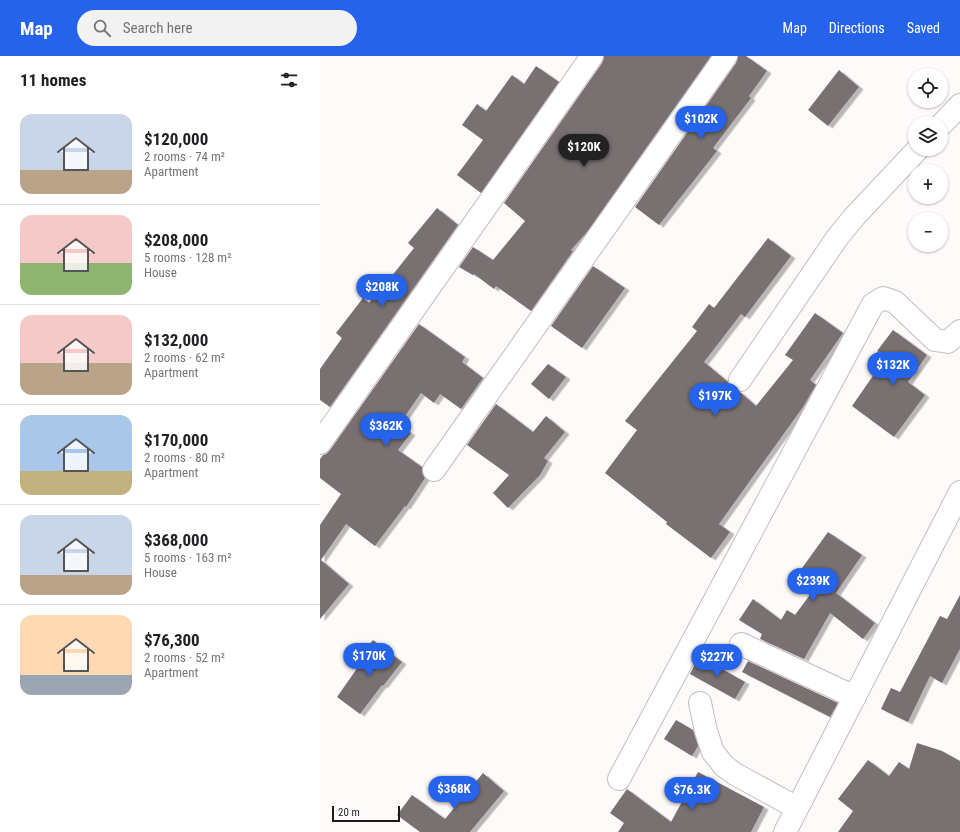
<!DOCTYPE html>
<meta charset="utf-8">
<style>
:root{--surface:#fff;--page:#f2f2f2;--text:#202124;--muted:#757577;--line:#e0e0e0;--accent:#2563eb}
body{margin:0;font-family:"Roboto Condensed",sans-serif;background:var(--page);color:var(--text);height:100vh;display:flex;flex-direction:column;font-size:15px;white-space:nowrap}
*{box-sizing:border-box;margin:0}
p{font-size:13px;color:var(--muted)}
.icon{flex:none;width:22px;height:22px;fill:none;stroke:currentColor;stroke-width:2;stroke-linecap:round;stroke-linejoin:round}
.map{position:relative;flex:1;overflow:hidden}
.drawer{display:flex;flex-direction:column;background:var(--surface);width:320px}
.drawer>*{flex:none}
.controls{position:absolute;left:588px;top:12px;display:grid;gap:8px}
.controls a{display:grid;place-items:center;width:40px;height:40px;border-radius:50%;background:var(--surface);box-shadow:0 1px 3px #0004;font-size:20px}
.scale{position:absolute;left:12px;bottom:10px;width:68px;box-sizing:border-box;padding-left:4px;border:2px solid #1e1b1b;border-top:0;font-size:11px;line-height:14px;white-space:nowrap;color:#1e1b1b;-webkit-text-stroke:3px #fff;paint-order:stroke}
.price{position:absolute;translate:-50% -34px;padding:0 9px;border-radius:14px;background:var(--accent);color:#fff;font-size:13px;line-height:26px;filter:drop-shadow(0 1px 2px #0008)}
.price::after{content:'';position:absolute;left:50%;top:24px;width:12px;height:9px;margin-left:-6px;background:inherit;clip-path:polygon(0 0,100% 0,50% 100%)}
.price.current{background:#222;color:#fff}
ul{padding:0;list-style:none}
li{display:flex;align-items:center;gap:12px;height:100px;padding:0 20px}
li+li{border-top:1px solid var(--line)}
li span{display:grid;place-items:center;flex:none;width:112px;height:80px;border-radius:12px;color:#555}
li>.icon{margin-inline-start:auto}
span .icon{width:48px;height:48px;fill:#fffc;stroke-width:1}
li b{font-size:17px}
h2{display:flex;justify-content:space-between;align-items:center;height:48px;padding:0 20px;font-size:17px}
header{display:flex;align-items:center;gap:24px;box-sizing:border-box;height:56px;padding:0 20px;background:var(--accent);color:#fff}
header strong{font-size:19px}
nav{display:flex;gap:22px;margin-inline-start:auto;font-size:14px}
.search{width:280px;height:36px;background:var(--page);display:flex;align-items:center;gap:10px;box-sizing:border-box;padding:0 14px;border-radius:22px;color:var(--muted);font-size:15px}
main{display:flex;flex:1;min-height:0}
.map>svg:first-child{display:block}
.building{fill:#787071;filter:url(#shadow)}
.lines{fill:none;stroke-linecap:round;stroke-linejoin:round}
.minor-casing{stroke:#c5bcbd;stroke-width:24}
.tertiary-casing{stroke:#c5bcbd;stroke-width:24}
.minor{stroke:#fff;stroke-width:22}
.tertiary{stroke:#fff;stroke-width:22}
</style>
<header>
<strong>Map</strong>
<div class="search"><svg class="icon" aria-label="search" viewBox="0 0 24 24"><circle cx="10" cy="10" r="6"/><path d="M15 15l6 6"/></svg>Search here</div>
<nav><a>Map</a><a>Directions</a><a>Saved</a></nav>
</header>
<main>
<section class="drawer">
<h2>11 homes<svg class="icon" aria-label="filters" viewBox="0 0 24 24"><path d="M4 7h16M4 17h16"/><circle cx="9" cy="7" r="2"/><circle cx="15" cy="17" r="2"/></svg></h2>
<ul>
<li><span style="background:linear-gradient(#c9d6e8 70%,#b9a48a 0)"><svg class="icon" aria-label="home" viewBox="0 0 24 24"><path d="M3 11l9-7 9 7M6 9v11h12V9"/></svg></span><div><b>$120,000</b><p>2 rooms · 74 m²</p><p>Apartment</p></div></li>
<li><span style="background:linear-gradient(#f6c9c9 60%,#8fb573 0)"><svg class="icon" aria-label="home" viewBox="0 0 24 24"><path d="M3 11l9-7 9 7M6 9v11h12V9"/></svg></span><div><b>$208,000</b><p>5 rooms · 128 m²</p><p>House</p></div></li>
<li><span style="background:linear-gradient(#f6c9c9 60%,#b9a48a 0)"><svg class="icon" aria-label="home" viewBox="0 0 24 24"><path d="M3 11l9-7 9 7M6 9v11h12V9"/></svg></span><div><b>$132,000</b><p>2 rooms · 62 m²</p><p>Apartment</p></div></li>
<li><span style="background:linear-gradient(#a9c7e8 70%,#c2b280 0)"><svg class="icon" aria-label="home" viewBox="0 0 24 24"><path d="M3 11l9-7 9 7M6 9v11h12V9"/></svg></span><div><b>$170,000</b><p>2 rooms · 80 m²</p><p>Apartment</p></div></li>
<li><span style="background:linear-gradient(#c9d6e8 75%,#b9a48a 0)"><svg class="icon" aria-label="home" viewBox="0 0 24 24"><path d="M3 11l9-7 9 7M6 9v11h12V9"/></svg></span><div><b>$368,000</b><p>5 rooms · 163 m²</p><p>House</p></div></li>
<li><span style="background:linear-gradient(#ffd9b3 75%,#9aa5b1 0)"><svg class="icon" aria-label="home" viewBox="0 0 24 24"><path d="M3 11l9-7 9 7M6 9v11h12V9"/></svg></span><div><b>$76,300</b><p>2 rooms · 52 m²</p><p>Apartment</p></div></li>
</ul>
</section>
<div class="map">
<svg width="640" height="776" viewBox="0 0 640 776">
<defs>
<filter id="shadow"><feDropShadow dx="4.5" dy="2.5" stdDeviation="0" flood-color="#0004"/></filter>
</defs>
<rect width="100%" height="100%" fill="#fffafa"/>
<!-- building -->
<g class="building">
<polygon points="284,0 391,0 267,176 251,194 253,195 211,255 176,230 174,233 154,218 153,219 139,211 153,191 173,204 205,165 184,147 282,7"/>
<polygon points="418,0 426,0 447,15 429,40 431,42 393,92 397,95 339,169 315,151 416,7"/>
<polygon points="216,10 239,26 161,137 137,119 163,84 142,69 157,48 166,55 192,19 204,28"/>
<polygon points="519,14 539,31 508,70 488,54"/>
<polygon points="117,152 138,169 10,351 0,344 0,313 22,282 16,277 43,242 49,247 66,225 67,226 94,192 88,187"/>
<polygon points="448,182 471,200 425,261 421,258 384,306 408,326 409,330 413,334 420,336 436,350 473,304 465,299 495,257 523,277 490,324 496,329 483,351 399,468 410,476 391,502 346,468 347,466 285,417 317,374 305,365 377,275 372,271 389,248 394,252"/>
<polygon points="273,210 305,232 262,292 231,270"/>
<polygon points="99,268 145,301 142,306 163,322 141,353 120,338 114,347 101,337 79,369 91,377 78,394 102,411 102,413 103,419 105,422 86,451 85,450 55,490 26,468 1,504 29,528 0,563 0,469 21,438 0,422 0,403 3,399 6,398 10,394"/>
<polygon points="573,274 607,299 588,326 605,339 574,381 532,350 566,301 557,295"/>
<polygon points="228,308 246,321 229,343 211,328"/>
<polygon points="176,348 213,376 226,360 245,376 224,402 228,405 220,419 188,452 173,437 189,419 147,389"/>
<polygon points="508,476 542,499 516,537 555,567 543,583 510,557 484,603 440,583 442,578 419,564 433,543 461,564 467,554 475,559 495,532 477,519"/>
<polygon points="640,539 640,593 622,627 610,620 588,666 561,653 571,632 580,636 620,560 627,563"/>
<polygon points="53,584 82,606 63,630 62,629 40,658 17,641 38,611 35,608"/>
<polygon points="379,600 425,626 415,643 370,618"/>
<polygon points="428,605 518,647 510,661 422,616"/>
<polygon points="356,664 373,674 378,690 372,700 344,683"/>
<polygon points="597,687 622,695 640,705 640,776 518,776 533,755 518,743 548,704 569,720 579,706 589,713"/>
<polygon points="378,716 444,751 431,776 298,776 304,767 290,757 307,733 351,766"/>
<polygon points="163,717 184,735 150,776 100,776 77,759 92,739 125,763"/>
</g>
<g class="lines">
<defs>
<g id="minor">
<polyline points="621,69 640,49"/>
<polyline points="420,324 517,182 535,160 598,93"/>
<polyline points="0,387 272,0"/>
<polyline points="114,414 406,0"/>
<polyline points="421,588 535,641"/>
<polyline points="380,647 386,675 393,696 404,710 415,718 477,752"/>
<polyline points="299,723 553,248 563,242 575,246 615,284 628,286 640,275"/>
</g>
<polyline id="tertiary" points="465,776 640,436"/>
</defs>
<!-- minor casing -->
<use href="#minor" class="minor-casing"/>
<!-- tertiary casing -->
<use href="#tertiary" class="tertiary-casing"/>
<!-- minor -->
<use href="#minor" class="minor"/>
<!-- tertiary -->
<use href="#tertiary" class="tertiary"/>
</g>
</svg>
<div class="controls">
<a><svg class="icon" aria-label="locate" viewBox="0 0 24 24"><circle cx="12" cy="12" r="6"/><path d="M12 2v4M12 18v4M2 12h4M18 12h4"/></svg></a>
<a><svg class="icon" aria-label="layers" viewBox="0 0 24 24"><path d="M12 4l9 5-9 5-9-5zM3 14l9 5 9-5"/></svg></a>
<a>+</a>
<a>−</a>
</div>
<div class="scale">20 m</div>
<b class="price" style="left:381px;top:84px">$102K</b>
<b class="price current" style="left:264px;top:112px">$120K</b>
<b class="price" style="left:62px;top:252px">$208K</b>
<b class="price" style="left:573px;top:330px">$132K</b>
<b class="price" style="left:395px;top:361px">$197K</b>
<b class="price" style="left:66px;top:391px">$362K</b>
<b class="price" style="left:493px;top:546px">$239K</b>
<b class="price" style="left:49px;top:621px">$170K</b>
<b class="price" style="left:397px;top:622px">$227K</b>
<b class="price" style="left:134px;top:754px">$368K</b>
<b class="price" style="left:372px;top:755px">$76.3K</b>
</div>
</main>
